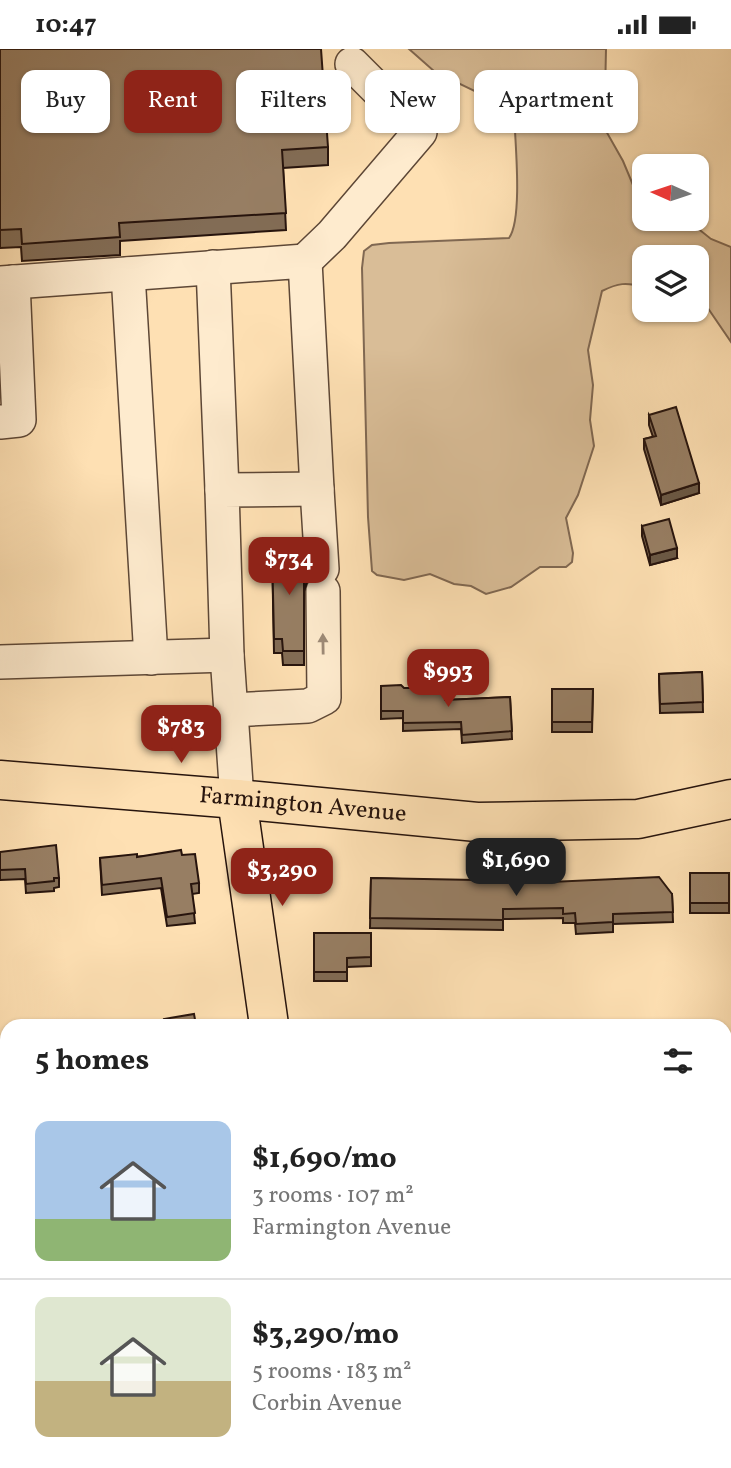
<!DOCTYPE html>
<meta charset="utf-8">
<style>
:root{--surface:#fff;--page:#f2f2f2;--text:#222;--muted:#767676;--line:#e0e0e0;--accent:#8f2418}
body{margin:0;font-family:Vollkorn,serif;background:var(--page);color:var(--text);height:100vh;display:flex;flex-direction:column;font-size:26px;white-space:nowrap}
*{box-sizing:border-box;margin:0}
p{font-size:23px;color:var(--muted)}
.icon{flex:none;width:38px;height:38px;fill:none;stroke:currentColor;stroke-width:2;stroke-linecap:round;stroke-linejoin:round}
.map{position:relative;flex:1;overflow:hidden}
.details{position:absolute;left:0px;top:970px;width:732px;height:450px;display:flex;flex-direction:column;background:var(--surface);border-radius:21px 21px 0 0;box-shadow:0 2px 5px #0004}
.details>*{flex:none}
.top-card{position:absolute;left:21px;top:21px;width:690px;height:63px;display:flex;gap:14px}
.needle{width:46px;rotate:273deg}
.fabs{position:absolute;left:632px;top:105px;display:grid;gap:14px}
.fabs a{display:grid;place-items:center;width:77px;height:77px;border-radius:14px;background:var(--surface);box-shadow:0 2px 5px #0004;font-size:35px}
.price{position:absolute;translate:-50% -60px;padding:0 16px;border-radius:14px;background:var(--accent);color:#fff;font-size:23px;line-height:46px;filter:drop-shadow(0 2px 4px #0008)}
.price::after{content:'';position:absolute;left:50%;top:42px;width:21px;height:16px;margin-left:-10px;background:inherit;clip-path:polygon(0 0,100% 0,50% 100%)}
.price.current{background:#222;color:#fff}
ul{padding:0;list-style:none}
li{display:flex;align-items:center;gap:21px;height:175px;padding:0 35px}
li+li{border-top:2px solid var(--line)}
li span{display:grid;place-items:center;flex:none;width:196px;height:140px;border-radius:14px;color:#555}
li>.icon{margin-inline-start:auto}
span .icon{width:84px;height:84px;fill:#fffc;stroke-width:1}
li b{font-size:30px}
h2{display:flex;justify-content:space-between;align-items:center;height:84px;padding:0 35px;font-size:30px}
.chip{padding:0 24px;border-radius:14px;background:var(--surface);box-shadow:0 2px 5px #0004;font-size:24px;line-height:63px}
.chip.current{background:var(--accent);color:#fff}
.status{display:flex;justify-content:space-between;align-items:center;height:49px;padding:0 35px;background:var(--surface);direction:ltr}
.status svg{height:19px;fill:currentColor}
.map>svg:first-child{display:block}
.green{fill:#d9bd97;stroke:#806852;stroke-width:2}
.lines{fill:none;stroke-linecap:round;stroke-linejoin:round}
.minor-casing{stroke:#5d4736;stroke-width:36}
.major-casing{stroke:#27140d;stroke-width:41}
.minor{stroke:#feebce;stroke-width:33}
.major{stroke:#fee0b3;stroke-width:38}
.wall{fill:#826c55;stroke:#27140d;stroke-width:2}
.shaded-wall{fill:#6a5845;stroke:#27140d;stroke-width:2}
.building{fill:#977e63;stroke:#27140d;stroke-width:2}
.oneway{fill:#9d8a77}
.labels{text-anchor:middle;dominant-baseline:central;stroke-width:7;stroke-linejoin:round;paint-order:stroke}
.street-label{font-size:24px;fill:#27140d;stroke:#feebce}
</style>
<div class="status"><b>10:47</b><svg viewBox="0 0 49 12"><path d="M0 12V9h3v3zM5 12V6h3v6zM10 12V3h3v9zM15 12V0h3v12zM26 1h20v11H26zM47 4h2v5h-2z"/></svg></div>
<div class="map">
<svg width="731" height="1419" viewBox="0 0 731 1419">
<rect width="100%" height="100%" fill="#fee0b3"/>
<filter id="stains"><feTurbulence type="fractalNoise" baseFrequency=".00286" numOctaves="4"/><feColorMatrix values="0 0 0 0 .2 0 0 0 0 .09 0 0 0 0 .02 0 0 0 .5 -.17"/></filter>
<radialGradient id="worn" r=".72"><stop offset=".6" stop-color="#630" stop-opacity="0"/><stop offset="1" stop-color="#630" stop-opacity=".3"/></radialGradient>
<!-- green -->
<path class="green" d="M 409,0 L 606,0 L 605,47 L 602,65 L 606,82 L 623,112 L 633,136 L 644,142 L 644,170 L 686,170 L 711,190 L 731,198 L 731,293 L 703,252 L 697,249 L 696,208 L 644,208 L 644,238 C 626,233 618,234 602,242 L 588,301 L 593,336 L 590,371 L 594,397 L 578,446 L 566,469 L 573,504 L 572,513 L 566,518 L 540,518 L 511,538 L 486,545 L 471,537 L 454,535 L 430,525 L 404,531 L 377,526 L 372,522 L 368,468 L 362,219 L 364,202 L 372,196 L 389,194 L 509,189 C 523,170 515,91 514,64 L 508,58 L 435,23 Z"/>
<g class="lines">
<defs>
<g id="minor">
<polyline points="305,212 332,186 420,83 352,15"/>
<polyline points="213,218 222,441"/>
<polyline points="128,225 151,609"/>
<polyline points="0,234 305,212 317,440 222,441 227,606 237,750"/>
<polyline points="0,373 19,371 13,233"/>
<polyline points="317,440 322,520"/>
<polyline points="0,613 227,606"/>
<polyline points="231,661 308,657 324,649 323,542"/>
</g>
<g id="major">
<path id="s1" d="M 0,731 L 237,750 L 477,773 L 638,770 L 731,750"/>
<polyline points="237,750 269,976"/>
<polyline points="333,1412 334,1419"/>
</g>
</defs>
<!-- minor casing -->
<use href="#minor" class="minor-casing"/>
<!-- major casing -->
<use href="#major" class="major-casing"/>
<!-- minor -->
<use href="#minor" class="minor"/>
<!-- major -->
<use href="#major" class="major"/>
</g>
<!-- wall -->
<g class="wall">
<polygon points="0,0 328,98 328,116 283,119 286,181 120,192 120,206 22,212 21,198 0,199"/>
<polygon points="649,366 699,444 661,456 644,400 644,390 653,388 649,376"/>
<polygon points="642,477 677,509 650,516 642,487"/>
<polygon points="272,500 307,532 304,542 304,616 283,616 282,604 274,604"/>
<polygon points="702,623 703,663 660,664 659,625"/>
<polygon points="381,637 404,639 445,651 510,648 512,690 462,694 461,680 403,682 403,669 381,670"/>
<polygon points="552,640 593,640 592,683 552,683"/>
<polygon points="0,803 59,829 59,838 54,839 54,842 26,844 25,830 0,831"/>
<polygon points="182,806 199,834 199,844 192,845 195,874 167,877 161,839 102,846 100,809"/>
<rect x="690" y="824" width="39" height="40"/>
<polygon points="371,829 529,834 672,845 673,873 613,875 613,883 576,885 575,874 563,874 563,869 503,870 503,881 370,879"/>
<polygon points="314,884 371,884 371,917 347,918 347,932 314,932"/>
<polygon points="7,1176 7,1200 2,1188 2,1178"/>
<polygon points="400,1412 471,1412 472,1419 401,1419"/>
</g>
<!-- shaded-wall -->
<g class="shaded-wall">
<polygon points="699,434 699,444 661,456 661,446"/>
<polygon points="677,499 677,509 650,516 650,506"/>
<polygon points="307,518 307,532 304,542 304,528"/>
</g>
<!-- building -->
<g class="building">
<polygon points="0,0 321,0 328,98 282,101 286,164 119,174 120,188 22,195 21,180 0,181"/>
<polygon points="676,358 699,434 661,446 644,390 656,387 649,366"/>
<polygon points="669,470 677,499 650,506 642,477"/>
<polygon points="302,499 307,518 304,528 304,602 283,602 282,590 274,590 272,500"/>
<polygon points="702,623 703,653 660,655 659,625"/>
<polygon points="401,636 404,639 445,639 445,651 510,648 512,682 462,686 461,673 403,674 403,662 381,662 381,637"/>
<polygon points="552,640 593,640 592,673 552,673"/>
<polygon points="56,796 59,829 54,829 54,832 26,835 25,820 0,821 0,803"/>
<polygon points="181,801 182,806 195,805 199,834 191,835 195,864 167,868 161,829 102,836 100,809 137,805 137,808"/>
<rect x="690" y="824" width="39" height="30"/>
<polygon points="659,828 672,845 673,863 613,865 613,873 576,875 575,864 563,865 563,859 503,860 503,871 370,869 371,829 476,831 476,833 529,832 529,834"/>
<polygon points="314,884 371,884 371,908 347,909 347,923 314,923"/>
<polygon points="194,965 196,976 165,976 164,970"/>
<polygon points="7,1176 7,1190 2,1178"/>
<polygon points="16,1412 58,1412 70,1416 69,1419 14,1419"/>
<polygon points="237,1412 267,1412 267,1419 234,1419 238,1418"/>
<polygon points="409,1412 471,1412 472,1419 410,1419"/>
<polygon points="667,1412 719,1412 718,1419 689,1419 667,1417"/>
</g>
<!-- one-way arrows -->
<defs><path id="oneway-solid" d="M-6-.8H1V-3.2L6.5 0L1 3.2V.8H-6Z" transform="scale(1.75)"/></defs>
<use class="oneway" href="#oneway-solid" transform="translate(323 595) rotate(-91)"/>
<g class="labels">
<!-- street labels -->
<g class="street-label">
<text stroke="none"><textPath href="#s1" startOffset="304">Farmington Avenue</textPath></text>
</g>
</g>
<rect width="100%" height="100%" filter="url(#stains)"/>
<rect width="100%" height="100%" fill="url(#worn)"/>
</svg>
<div class="fabs">
<a><svg class="needle" viewBox="-14 -14 28 28"><path d="M0-13l5 13h-10z" fill="#e53935"/><path d="M0 13l5-13h-10z" fill="#767676"/></svg></a>
<a><svg class="icon" aria-label="layers" viewBox="0 0 24 24"><path d="M12 4l9 5-9 5-9-5zM3 14l9 5 9-5"/></svg></a>
</div>
<b class="price" style="left:289px;top:548px">$734</b>
<b class="price" style="left:448px;top:660px">$993</b>
<b class="price" style="left:181px;top:716px">$783</b>
<b class="price current" style="left:516px;top:849px">$1,690</b>
<b class="price" style="left:282px;top:859px">$3,290</b>
<div class="top-card">
<a class="chip">Buy</a>
<a class="chip current">Rent</a>
<a class="chip">Filters</a>
<a class="chip">New</a>
<a class="chip">Apartment</a>
</div>
<section class="details">
<h2>5 homes<svg class="icon" aria-label="filters" viewBox="0 0 24 24"><path d="M4 7h16M4 17h16"/><circle cx="9" cy="7" r="2"/><circle cx="15" cy="17" r="2"/></svg></h2>
<ul>
<li><span style="background:linear-gradient(#a9c7e8 70%,#8fb573 0)"><svg class="icon" aria-label="home" viewBox="0 0 24 24"><path d="M3 11l9-7 9 7M6 9v11h12V9"/></svg></span><div><b>$1,690/mo</b><p>3 rooms · 107 m²</p><p>Farmington Avenue</p></div></li>
<li><span style="background:linear-gradient(#dfe7d0 60%,#c2b280 0)"><svg class="icon" aria-label="home" viewBox="0 0 24 24"><path d="M3 11l9-7 9 7M6 9v11h12V9"/></svg></span><div><b>$3,290/mo</b><p>5 rooms · 183 m²</p><p>Corbin Avenue</p></div></li>
</ul>
</section>
</div>
